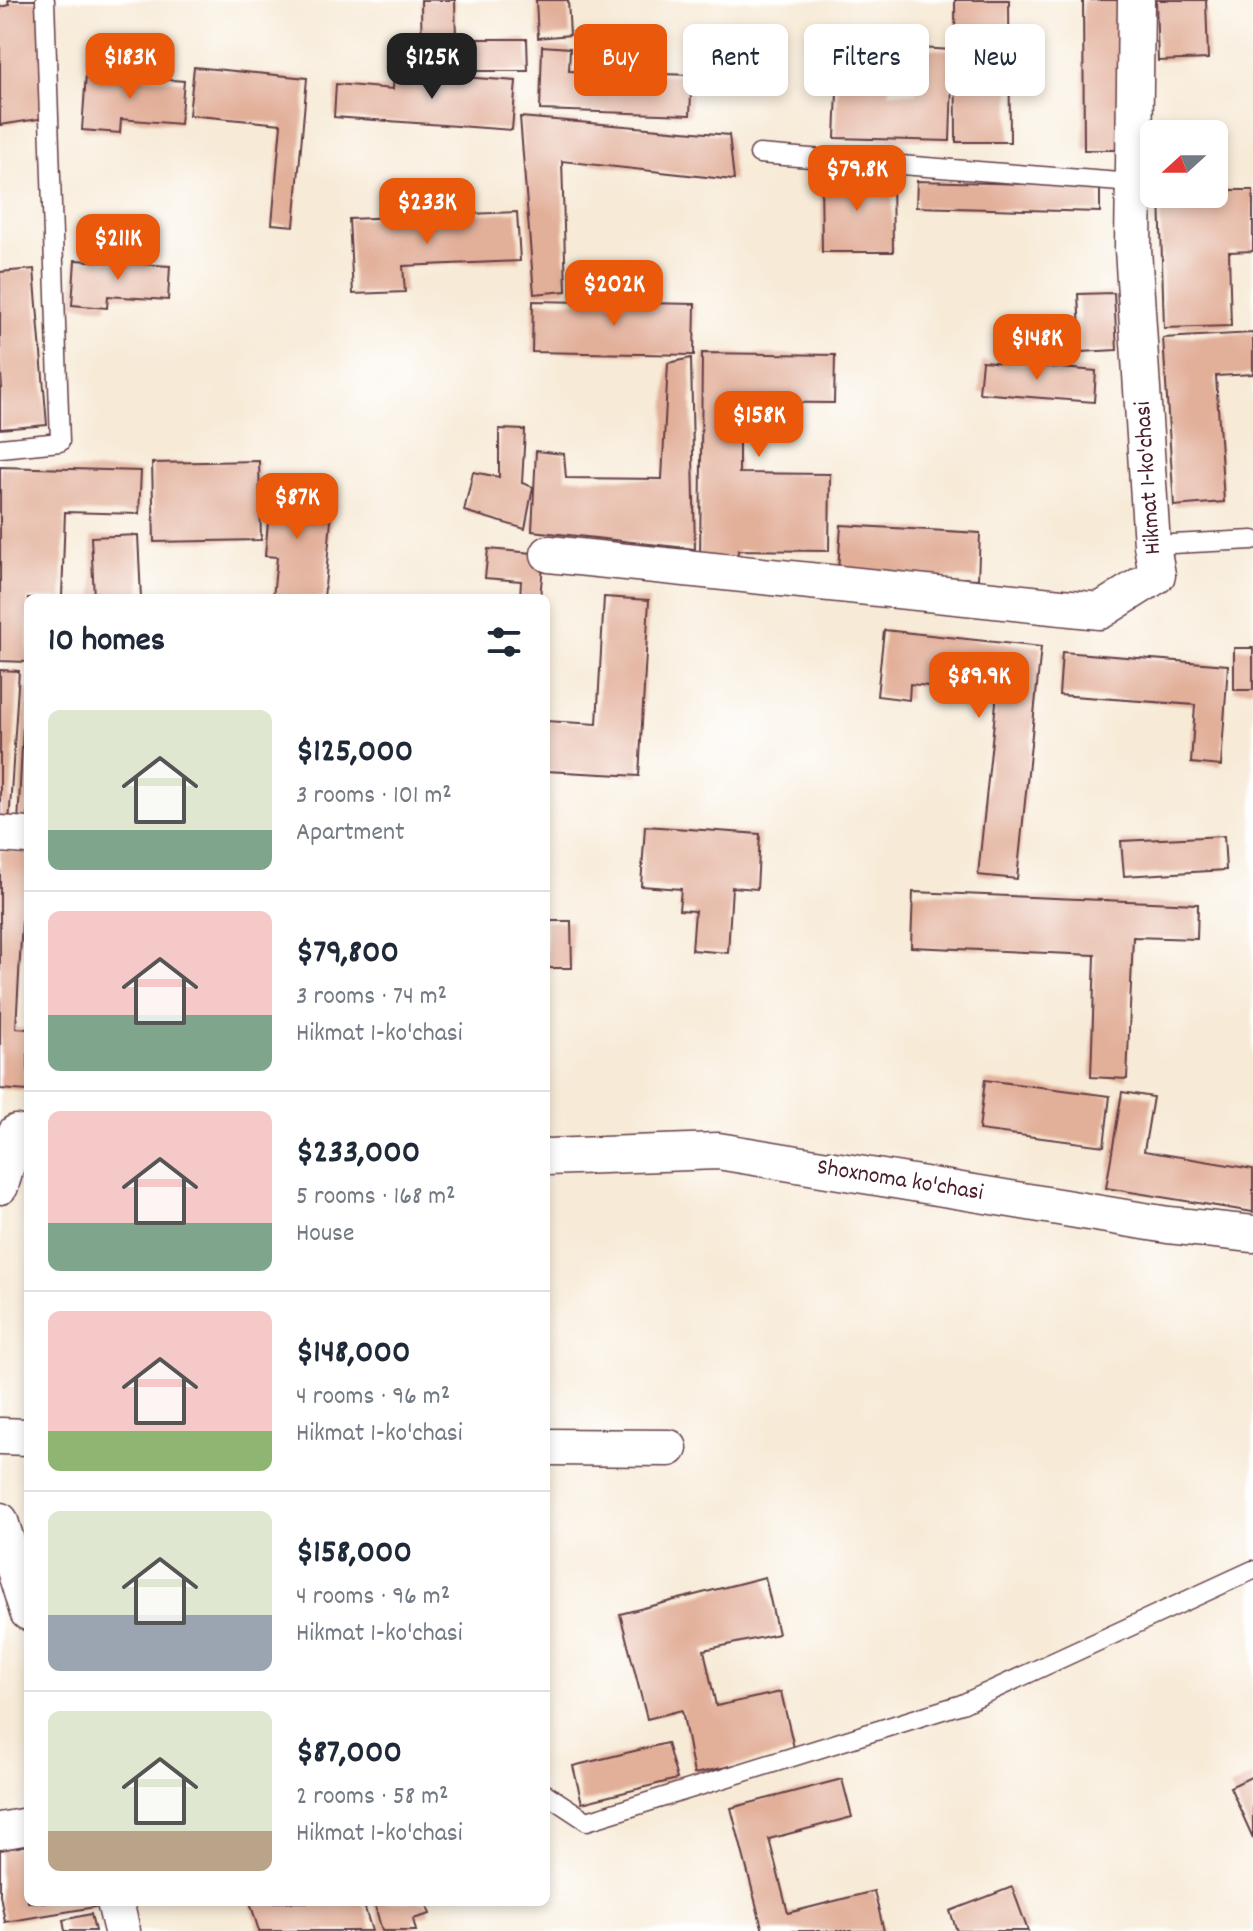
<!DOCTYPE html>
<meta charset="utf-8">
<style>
:root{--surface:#fff;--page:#f2f2f3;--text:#1f2937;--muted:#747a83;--line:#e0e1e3;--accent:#ea580c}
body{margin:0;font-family:Dekko,sans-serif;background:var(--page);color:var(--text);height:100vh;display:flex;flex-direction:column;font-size:30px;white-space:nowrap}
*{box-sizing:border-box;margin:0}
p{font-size:26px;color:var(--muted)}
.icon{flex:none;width:44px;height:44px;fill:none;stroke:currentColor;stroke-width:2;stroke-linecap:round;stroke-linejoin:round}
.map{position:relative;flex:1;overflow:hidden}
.side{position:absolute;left:24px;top:594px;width:526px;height:1312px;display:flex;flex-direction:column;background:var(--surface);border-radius:12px;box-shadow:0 4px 12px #0003}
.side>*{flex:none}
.hud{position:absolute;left:574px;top:24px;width:558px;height:72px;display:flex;gap:16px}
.needle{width:52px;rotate:249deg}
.controls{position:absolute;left:1140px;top:120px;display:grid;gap:16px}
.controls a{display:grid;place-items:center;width:88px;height:88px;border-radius:12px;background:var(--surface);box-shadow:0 4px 12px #0003;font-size:40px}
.price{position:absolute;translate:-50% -68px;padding:0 18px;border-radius:16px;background:var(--accent);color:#fff;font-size:26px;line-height:52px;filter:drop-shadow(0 2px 4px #0008)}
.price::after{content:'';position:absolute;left:50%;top:48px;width:24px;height:18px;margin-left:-12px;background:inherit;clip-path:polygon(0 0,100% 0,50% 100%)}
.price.current{background:#222;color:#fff}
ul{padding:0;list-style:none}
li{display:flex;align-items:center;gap:24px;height:200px;padding:0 24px}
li+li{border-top:2px solid var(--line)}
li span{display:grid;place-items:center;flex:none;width:224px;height:160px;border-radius:12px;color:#555}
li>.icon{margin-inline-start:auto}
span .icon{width:96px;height:96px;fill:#fffc;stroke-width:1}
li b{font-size:34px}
h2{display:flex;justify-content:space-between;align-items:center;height:96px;padding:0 24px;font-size:34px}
.tag{padding:0 28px;border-radius:12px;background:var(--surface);box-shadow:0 4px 12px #0003;font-size:28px;line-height:72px}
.tag.current{background:var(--accent);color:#fff}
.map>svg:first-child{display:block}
.building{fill:#e2af99}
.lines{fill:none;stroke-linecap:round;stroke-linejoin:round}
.lane-casing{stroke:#643d45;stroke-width:21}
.street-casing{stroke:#643d45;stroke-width:39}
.lane{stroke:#fff;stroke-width:18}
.street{stroke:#fff;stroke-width:36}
.labels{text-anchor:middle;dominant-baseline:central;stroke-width:7;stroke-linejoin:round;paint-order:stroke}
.street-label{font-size:24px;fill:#4a1f2b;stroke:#fff}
</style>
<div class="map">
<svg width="1253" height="1931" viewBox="0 0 1253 1931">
<rect width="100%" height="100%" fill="#fff"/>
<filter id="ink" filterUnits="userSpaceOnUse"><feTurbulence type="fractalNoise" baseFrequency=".0125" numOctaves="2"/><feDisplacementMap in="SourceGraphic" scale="16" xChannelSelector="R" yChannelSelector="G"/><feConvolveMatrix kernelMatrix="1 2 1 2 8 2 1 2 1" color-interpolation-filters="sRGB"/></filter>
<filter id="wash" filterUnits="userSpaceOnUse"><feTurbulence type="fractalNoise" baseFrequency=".006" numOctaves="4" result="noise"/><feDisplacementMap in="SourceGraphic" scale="32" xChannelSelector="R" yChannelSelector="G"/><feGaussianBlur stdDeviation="1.8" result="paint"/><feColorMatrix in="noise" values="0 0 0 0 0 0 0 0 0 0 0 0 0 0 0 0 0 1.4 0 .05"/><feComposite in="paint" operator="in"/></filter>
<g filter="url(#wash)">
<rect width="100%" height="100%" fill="#f7ead6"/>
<g id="blocks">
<!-- building -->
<g class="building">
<polygon points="8,0 39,0 58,116 0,125 0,7 9,5"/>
<polygon points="421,0 455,0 456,39 527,39 528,71 422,71"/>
<polygon points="536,0 568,0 570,35 538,38"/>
<polygon points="955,0 1009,0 1010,142 956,142"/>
<polygon points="1083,0 1119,0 1120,150 1084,150"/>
<polygon points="1156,0 1206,0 1208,59 1158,61"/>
<polygon points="542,46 570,48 569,71 692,75 690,115 540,110"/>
<polygon points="918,48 953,50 950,141 835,138 838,69 890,70 889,92 916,93"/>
<polygon points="194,67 307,78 294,226 272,224 281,124 189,115"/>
<polygon points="394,72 516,81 512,130 334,117 336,84 393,89"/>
<polygon points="86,73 184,81 180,124 121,119 120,133 82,130"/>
<polygon points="520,117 729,135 734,180 562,161 566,291 534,294"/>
<polygon points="821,174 892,174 893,252 822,252"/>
<polygon points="917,181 1100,186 1100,212 916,207"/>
<polygon points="1214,190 1253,190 1253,251 1229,252 1231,326 1164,328 1160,194 1214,194"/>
<polygon points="517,212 520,261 403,266 405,292 353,294 349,219"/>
<polygon points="75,260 170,266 168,300 108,296 107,308 72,305"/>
<polygon points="34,269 47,425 0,429 0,388 2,388 0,361 0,272"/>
<polygon points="1114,293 1117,350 1081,352 1078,294"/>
<polygon points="533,301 695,304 694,355 532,352"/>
<polygon points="1253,333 1253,374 1216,376 1224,502 1174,506 1163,338"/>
<polygon points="702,353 835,355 834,403 739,402 739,473 830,474 829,551 738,550 737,562 700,562"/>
<polygon points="691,358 695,549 532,531 536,451 564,454 566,478 662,479 668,363"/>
<polygon points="982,361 1096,371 1094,402 979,393"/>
<polygon points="499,429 525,430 522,483 533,487 525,529 464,511 473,472 499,477"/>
<polygon points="259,461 261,540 154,542 152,463"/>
<polygon points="0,467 141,471 139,514 65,512 62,598 28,598 28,662 0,661"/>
<polygon points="272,477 312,481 308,518 331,520 324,598 273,598 277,557 265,556"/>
<polygon points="841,525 980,533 978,579 838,571"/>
<polygon points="138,535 141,598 94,598 91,537"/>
<polygon points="488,549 544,554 540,598 520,598 521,581 485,578"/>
<polygon points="604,597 649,600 639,776 546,771 546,721 597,724"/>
<polygon points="884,630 1041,647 1017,879 978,875 997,693 910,684 909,700 877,696"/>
<rect x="1234" y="648" width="19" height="42"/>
<polygon points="1062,652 1228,665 1221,766 1191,763 1195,705 1059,695"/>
<polygon points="0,670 19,671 9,824 0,823"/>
<polygon points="25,689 28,689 28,825 18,824"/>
<polygon points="645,826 760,834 757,889 732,887 728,953 692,950 695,911 679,910 681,889 641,886"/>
<polygon points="1224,836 1226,870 1124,876 1121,841"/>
<polygon points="0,851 28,852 28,904 23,904 16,1028 28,1029 28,1091 0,1089"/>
<polygon points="913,892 1198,904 1197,939 1133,937 1127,1079 1091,1077 1095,955 911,947"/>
<polygon points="546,921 571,921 572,968 546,968"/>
<polygon points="985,1080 1110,1096 1104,1146 979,1130"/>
<polygon points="1122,1092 1153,1097 1144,1151 1253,1169 1253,1212 1106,1188"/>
<polygon points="765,1577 778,1634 704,1650 716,1706 781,1692 795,1752 694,1774 682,1710 647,1719 620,1614"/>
<polygon points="667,1743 677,1779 582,1803 573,1766"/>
<polygon points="1253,1776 1253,1838 1230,1787"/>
<polygon points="842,1779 852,1817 769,1839 788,1913 874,1891 884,1931 763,1931 731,1808"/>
<polygon points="28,1845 28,1902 95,1902 95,1907 5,1922 0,1895 0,1850"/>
<polygon points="1012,1887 1028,1931 957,1931 950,1911"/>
<polygon points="250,1902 363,1902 372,1931 259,1931"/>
<polygon points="374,1902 426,1902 430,1914 413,1919 416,1931 382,1931"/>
<polygon points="91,1914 95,1931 65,1931 63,1920"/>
</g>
</g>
</g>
<g filter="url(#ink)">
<use href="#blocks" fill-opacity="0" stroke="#643d45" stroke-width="2"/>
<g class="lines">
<defs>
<g id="lane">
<polyline points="759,154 1133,183"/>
<polyline points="0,448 60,442 45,0"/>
<polyline points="1152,545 1253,540"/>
<polyline points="546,1794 587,1821 962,1704 1253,1570"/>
</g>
<g id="street">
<polyline points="549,554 1100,611 1157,575 1152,545 1133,249 1136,0"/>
<polyline points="0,834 28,836"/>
<polyline points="546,1157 718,1151 1168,1225 1253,1234"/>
<polyline points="0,1186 16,1133"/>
<polyline points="0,1436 28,1437"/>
<polyline points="546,1447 669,1448"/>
<polyline points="0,1521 28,1612"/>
<polyline points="0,1831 28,1826"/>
<polyline points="115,1902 122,1931"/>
</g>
</defs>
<!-- lane casing -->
<use href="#lane" class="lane-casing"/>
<!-- street casing -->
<use href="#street" class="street-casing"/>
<!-- lane -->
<use href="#lane" class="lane"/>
<!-- street -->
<use href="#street" class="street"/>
</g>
</g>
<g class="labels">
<!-- street labels -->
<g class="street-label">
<text transform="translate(1149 478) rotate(-94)">Hikmat 1-ko'chasi</text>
<text transform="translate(900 1181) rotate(9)">Shoxnoma ko'chasi</text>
</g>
</g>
</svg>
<div class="controls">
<a><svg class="needle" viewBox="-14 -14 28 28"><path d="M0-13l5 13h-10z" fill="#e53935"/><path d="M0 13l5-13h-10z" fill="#747a83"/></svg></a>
</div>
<b class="price" style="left:130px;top:101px">$183K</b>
<b class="price current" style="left:432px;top:101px">$125K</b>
<b class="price" style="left:857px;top:213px">$79.8K</b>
<b class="price" style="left:427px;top:246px">$233K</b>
<b class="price" style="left:118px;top:282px">$211K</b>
<b class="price" style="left:614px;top:328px">$202K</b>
<b class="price" style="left:1037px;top:382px">$148K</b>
<b class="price" style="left:759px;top:459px">$158K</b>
<b class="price" style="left:297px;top:541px">$87K</b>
<b class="price" style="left:979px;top:720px">$89.9K</b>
<div class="hud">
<a class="tag current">Buy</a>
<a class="tag">Rent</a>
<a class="tag">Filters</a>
<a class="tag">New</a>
</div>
<section class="side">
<h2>10 homes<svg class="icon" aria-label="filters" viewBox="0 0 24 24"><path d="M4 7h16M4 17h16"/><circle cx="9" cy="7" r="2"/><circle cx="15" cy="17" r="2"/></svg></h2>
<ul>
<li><span style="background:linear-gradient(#dfe7d0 75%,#7fa58c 0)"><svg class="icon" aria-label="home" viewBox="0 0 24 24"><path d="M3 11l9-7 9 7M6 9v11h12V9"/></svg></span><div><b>$125,000</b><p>3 rooms · 101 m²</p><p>Apartment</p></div></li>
<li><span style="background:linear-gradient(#f6c9c9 65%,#7fa58c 0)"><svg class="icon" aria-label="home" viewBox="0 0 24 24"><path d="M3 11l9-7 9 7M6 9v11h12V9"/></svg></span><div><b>$79,800</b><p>3 rooms · 74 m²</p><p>Hikmat 1-ko'chasi</p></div></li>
<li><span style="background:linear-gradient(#f6c9c9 70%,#7fa58c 0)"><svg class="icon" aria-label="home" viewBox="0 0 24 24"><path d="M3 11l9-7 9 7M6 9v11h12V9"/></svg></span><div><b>$233,000</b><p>5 rooms · 168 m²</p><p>House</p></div></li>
<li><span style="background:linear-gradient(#f6c9c9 75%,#8fb573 0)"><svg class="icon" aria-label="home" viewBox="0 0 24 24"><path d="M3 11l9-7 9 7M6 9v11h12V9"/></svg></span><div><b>$148,000</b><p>4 rooms · 96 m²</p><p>Hikmat 1-ko'chasi</p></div></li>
<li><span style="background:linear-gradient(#dfe7d0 65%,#9aa5b1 0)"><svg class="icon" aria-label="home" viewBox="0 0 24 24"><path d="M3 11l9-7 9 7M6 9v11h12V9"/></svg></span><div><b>$158,000</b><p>4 rooms · 96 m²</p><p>Hikmat 1-ko'chasi</p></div></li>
<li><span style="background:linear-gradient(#dfe7d0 75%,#b9a48a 0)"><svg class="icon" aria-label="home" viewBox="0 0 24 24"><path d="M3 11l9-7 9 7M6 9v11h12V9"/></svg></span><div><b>$87,000</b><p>2 rooms · 58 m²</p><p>Hikmat 1-ko'chasi</p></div></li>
</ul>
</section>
</div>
